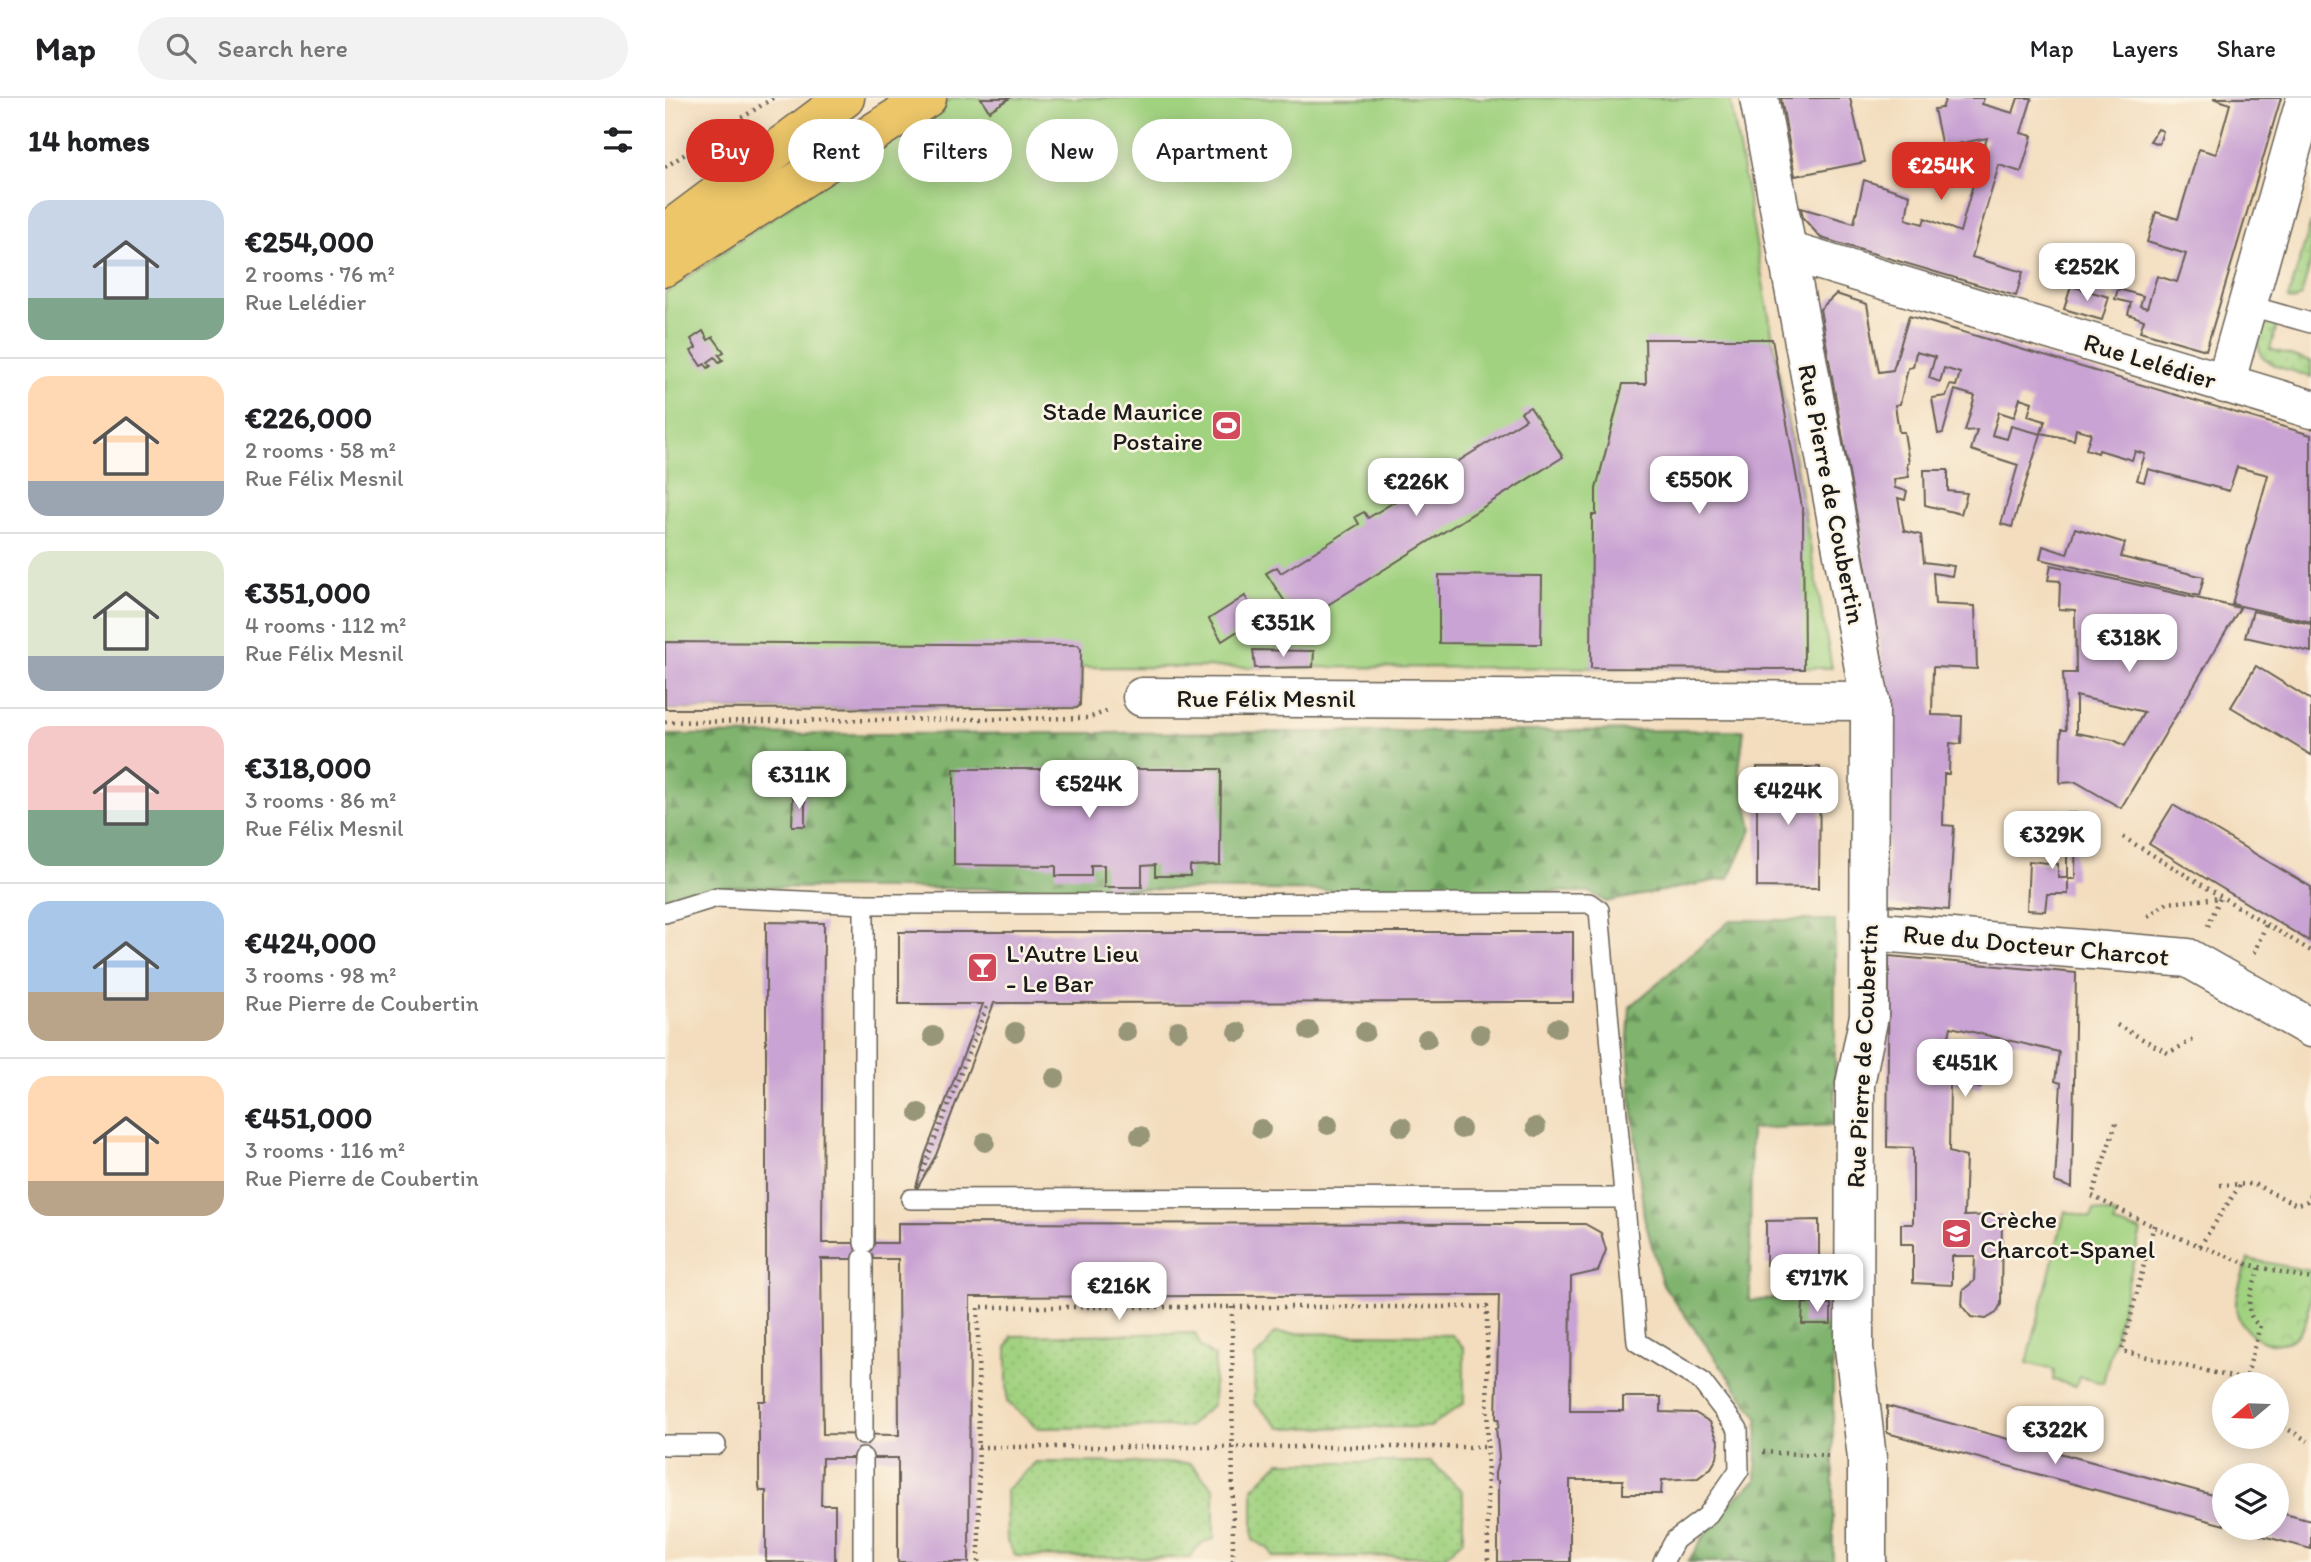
<!DOCTYPE html>
<meta charset="utf-8">
<style>
:root{--surface:#fff;--page:#f2f2f2;--text:#202124;--muted:#757577;--line:#e0e0e0;--accent:#d93025}
body{margin:0;font-family:Itim,sans-serif;background:var(--page);color:var(--text);height:100vh;display:flex;flex-direction:column;font-size:26px;white-space:nowrap}
*{box-sizing:border-box;margin:0}
p{font-size:23px;color:var(--muted)}
.icon{flex:none;width:38px;height:38px;fill:none;stroke:currentColor;stroke-width:2;stroke-linecap:round;stroke-linejoin:round}
.map{position:relative;flex:1;overflow:hidden}
.sheet{display:flex;flex-direction:column;background:var(--surface);width:665px}
.sheet>*{flex:none}
.banner{position:absolute;left:21px;top:21px;width:665px;height:63px;display:flex;gap:14px}
.needle{width:46px;rotate:251deg}
.tools{position:absolute;left:1547px;top:1274px;display:grid;gap:14px}
.tools a{display:grid;place-items:center;width:77px;height:77px;border-radius:50%;background:var(--surface);box-shadow:0 4px 18px #0003;font-size:35px}
.price{position:absolute;translate:-50% -60px;padding:0 16px;border-radius:14px;background:#fff;color:#222;font-size:23px;line-height:46px;filter:drop-shadow(0 2px 4px #0008)}
.price::after{content:'';position:absolute;left:50%;top:42px;width:21px;height:16px;margin-left:-10px;background:inherit;clip-path:polygon(0 0,100% 0,50% 100%)}
.price.active{background:var(--accent);color:#fff}
ul{padding:0;list-style:none}
li{display:flex;align-items:center;gap:21px;height:175px;padding:0 28px}
li+li{border-top:2px solid var(--line)}
li span{display:grid;place-items:center;flex:none;width:196px;height:140px;border-radius:21px;color:#555}
li>.icon{margin-inline-start:auto}
span .icon{width:84px;height:84px;fill:#fffc;stroke-width:1}
li b{font-size:30px}
h2{display:flex;justify-content:space-between;align-items:center;height:84px;padding:0 28px;font-size:30px}
.chip{padding:0 24px;border-radius:32px;background:var(--surface);box-shadow:0 4px 18px #0003;font-size:24px;line-height:63px}
.chip.active{background:var(--accent);color:#fff}
header{display:flex;align-items:center;gap:42px;box-sizing:border-box;height:98px;padding:0 35px;background:var(--surface);border-bottom:2px solid var(--line)}
header strong{font-size:33px}
nav{display:flex;gap:38px;margin-inline-start:auto;font-size:24px}
.search{width:490px;height:63px;background:var(--page);display:flex;align-items:center;gap:18px;box-sizing:border-box;padding:0 24px;border-radius:38px;color:var(--muted);font-size:26px}
main{display:flex;flex:1;min-height:0}
.map>svg:first-child{display:block}
.grass{fill:url(#grass-dots);stroke:#5e774e;stroke-width:2}
.forest{fill:url(#forest-firs);stroke:#4e6845;stroke-width:2}
.park{fill:url(#park-crowns);stroke:#5e774e;stroke-width:2}
.pitch{fill:#a1d280;stroke:#5e774e;stroke-width:2}
.building{fill:#c9a3d3;fill-rule:evenodd}
.lines{fill:none;stroke-linecap:round;stroke-linejoin:round}
.service-casing{stroke:#676055;stroke-width:22}
.minor-casing{stroke:#676055;stroke-width:41}
.primary-casing{stroke:#676055;stroke-width:41}
.path{stroke:#676055;stroke-width:4.5;stroke-dasharray:2 5;stroke-linecap:butt}
.service{stroke:#fff;stroke-width:19}
.minor{stroke:#fff;stroke-width:38}
.primary{stroke:#ecc669;stroke-width:38}
.tree{fill:#979678}
.labels{text-anchor:middle;dominant-baseline:central;stroke-width:5;stroke-linejoin:round;paint-order:stroke}
.street-label{font-size:26px;fill:#1c1c1c;stroke:#fcf5e5}
.poi-label{font-size:26px;fill:#1c1c1c;stroke:#fcf5e5;text-anchor:start}
</style>
<header>
<strong>Map</strong>
<div class="search"><svg class="icon" aria-label="search" viewBox="0 0 24 24"><circle cx="10" cy="10" r="6"/><path d="M15 15l6 6"/></svg>Search here</div>
<nav><a>Map</a><a>Layers</a><a>Share</a></nav>
</header>
<main>
<section class="sheet">
<h2>14 homes<svg class="icon" aria-label="filters" viewBox="0 0 24 24"><path d="M4 7h16M4 17h16"/><circle cx="9" cy="7" r="2"/><circle cx="15" cy="17" r="2"/></svg></h2>
<ul>
<li><span style="background:linear-gradient(#c9d6e8 70%,#7fa58c 0)"><svg class="icon" aria-label="home" viewBox="0 0 24 24"><path d="M3 11l9-7 9 7M6 9v11h12V9"/></svg></span><div><b>€254,000</b><p>2 rooms · 76 m²</p><p>Rue Lelédier</p></div></li>
<li><span style="background:linear-gradient(#ffd9b3 75%,#9aa5b1 0)"><svg class="icon" aria-label="home" viewBox="0 0 24 24"><path d="M3 11l9-7 9 7M6 9v11h12V9"/></svg></span><div><b>€226,000</b><p>2 rooms · 58 m²</p><p>Rue Félix Mesnil</p></div></li>
<li><span style="background:linear-gradient(#dfe7d0 75%,#9aa5b1 0)"><svg class="icon" aria-label="home" viewBox="0 0 24 24"><path d="M3 11l9-7 9 7M6 9v11h12V9"/></svg></span><div><b>€351,000</b><p>4 rooms · 112 m²</p><p>Rue Félix Mesnil</p></div></li>
<li><span style="background:linear-gradient(#f6c9c9 60%,#7fa58c 0)"><svg class="icon" aria-label="home" viewBox="0 0 24 24"><path d="M3 11l9-7 9 7M6 9v11h12V9"/></svg></span><div><b>€318,000</b><p>3 rooms · 86 m²</p><p>Rue Félix Mesnil</p></div></li>
<li><span style="background:linear-gradient(#a9c7e8 65%,#b9a48a 0)"><svg class="icon" aria-label="home" viewBox="0 0 24 24"><path d="M3 11l9-7 9 7M6 9v11h12V9"/></svg></span><div><b>€424,000</b><p>3 rooms · 98 m²</p><p>Rue Pierre de Coubertin</p></div></li>
<li><span style="background:linear-gradient(#ffd9b3 75%,#b9a48a 0)"><svg class="icon" aria-label="home" viewBox="0 0 24 24"><path d="M3 11l9-7 9 7M6 9v11h12V9"/></svg></span><div><b>€451,000</b><p>3 rooms · 116 m²</p><p>Rue Pierre de Coubertin</p></div></li>
</ul>
</section>
<div class="map">
<svg width="1646" height="1464" viewBox="0 0 1646 1464">
<defs>
<pattern id="grass-dots" width="8" height="8" patternUnits="userSpaceOnUse" patternTransform="scale(1.75)"><rect width="8" height="8" fill="#a1d280"/><path d="M2 2h.1M6 6h.1" fill="none" stroke="#8ab46e" stroke-width="1.8" stroke-linecap="round"/></pattern>
<pattern id="forest-firs" width="22" height="20" patternUnits="userSpaceOnUse" patternTransform="scale(1.75)"><rect width="22" height="20" fill="#80b46e"/><path d="M5 1l3.5 6h-7zM16 11l3.5 6h-7z" fill="#68925a"/></pattern>
<pattern id="park-crowns" width="20" height="18" patternUnits="userSpaceOnUse" patternTransform="scale(1.75)"><rect width="20" height="18" fill="#a1d280"/><path d="M2 6a3 3 0 1 1 6 0M12 15a3 3 0 1 1 6 0" fill="none" stroke="#8ab46e"/></pattern>
</defs>
<rect width="100%" height="100%" fill="#fcf5e5"/>
<filter id="ink" filterUnits="userSpaceOnUse"><feTurbulence type="fractalNoise" baseFrequency=".0143" numOctaves="2"/><feDisplacementMap in="SourceGraphic" scale="14" xChannelSelector="R" yChannelSelector="G"/><feConvolveMatrix kernelMatrix="1 2 1 2 8 2 1 2 1" color-interpolation-filters="sRGB"/></filter>
<filter id="wash" filterUnits="userSpaceOnUse"><feTurbulence type="fractalNoise" baseFrequency=".00686" numOctaves="4" result="noise"/><feDisplacementMap in="SourceGraphic" scale="28" xChannelSelector="R" yChannelSelector="G"/><feGaussianBlur stdDeviation="1.57" result="paint"/><feColorMatrix in="noise" values="0 0 0 0 0 0 0 0 0 0 0 0 0 0 0 0 0 1.4 0 .05"/><feComposite in="paint" operator="in"/></filter>
<g filter="url(#wash)">
<rect width="100%" height="100%" fill="#f3ddbe"/>
<!-- grass -->
<g class="grass">
<polygon points="1646,124 1646,163 1636,198 1629,203 1623,201"/>
<polygon points="1604,226 1612,227 1605,251 1646,263 1646,279 1611,268 1596,258 1593,246 1599,228"/>
<polygon points="530,1235 536,1249 550,1259 548,1306 523,1329 373,1330 342,1304 342,1250 347,1238"/>
<polygon points="609,1235 787,1237 799,1250 799,1305 765,1329 615,1330 589,1304 590,1259 600,1250"/>
<path d="M 371,1364 L 525,1365 L 549,1391 L 549,1441 C 537,1444 530,1449 526,1460 L 351,1458 L 342,1444 L 341,1392 Z"/>
<polygon points="614,1364 766,1364 798,1394 798,1442 780,1458 608,1459 604,1451 588,1442 588,1390"/>
</g>
<!-- forest -->
<g class="forest">
<polygon points="1079,632 1074,671 1087,731 1064,780 941,804 924,794 56,789 0,804 0,637"/>
<path d="M 1066,822 L 1170,822 L 1170,1027 L 1086,1031 L 1085,1203 L 1168,1195 L 1168,1464 L 1023,1464 C 1042,1431 1060,1406 1091,1383 L 1093,1320 L 997,1185 L 979,1119 L 966,997 L 963,939 L 965,909 Z"/>
</g>
<!-- park -->
<path class="park" d="M 1583,1161 L 1646,1173 C 1646,1191 1646,1211 1639,1228 C 1622,1261 1574,1243 1571,1209 C 1570,1194 1579,1175 1583,1161 Z"/>
<!-- pitch -->
<g class="pitch">
<polygon points="288,0 1065,0 1167,570 416,569 415,607 412,610 0,611 0,195 211,47"/>
<polygon points="1429,1112 1451,1117 1449,1126 1476,1133 1438,1285 1414,1279 1411,1288 1388,1282 1389,1272 1362,1265 1400,1113 1426,1120"/>
</g>
<g id="blocks">
<!-- building -->
<g class="building">
<polygon points="316,0 345,0 324,13"/>
<polygon points="1116,0 1185,0 1200,64 1130,78"/>
<polygon points="1281,0 1319,0 1317,6 1348,15 1353,0 1367,0 1356,35 1367,38 1356,74 1334,67 1307,159 1358,174 1351,198 1156,140 1138,120 1136,110 1189,125 1199,82 1245,97 1241,121 1258,126 1260,120 1295,134 1310,79 1303,77 1310,54 1317,56 1322,40 1277,49 1269,11 1277,10"/>
<polygon points="1548,0 1616,0 1541,252 1475,233 1479,222 1463,216 1466,205 1450,201 1453,191 1478,198 1475,208 1482,210 1492,178 1512,184 1521,156 1482,144 1491,114 1513,121 1534,51 1551,56 1565,6"/>
<polygon points="1493,31 1498,33 1494,46 1485,43"/>
<polygon points="1406,188 1444,199 1437,222 1399,211"/>
<polygon points="1171,196 1202,206 1214,274 1228,272 1244,218 1646,337 1646,524 1567,506 1603,377 1572,369 1564,393 1483,371 1479,384 1472,382 1480,356 1470,353 1467,362 1434,352 1433,355 1421,351 1426,335 1411,331 1409,342 1376,335 1380,323 1363,318 1367,304 1355,300 1349,319 1334,314 1327,337 1342,341 1346,328 1376,336 1347,429 1336,426 1353,367 1306,352 1312,332 1300,333 1310,298 1290,292 1278,335 1273,336 1267,300 1281,298 1285,287 1291,288 1295,275 1279,270 1275,284 1264,280 1270,259 1251,254 1248,269 1243,270 1235,306 1230,307 1234,334 1239,334 1244,365 1242,366 1244,379 1229,381 1230,390 1242,393 1240,402 1233,400 1239,433 1256,437 1259,464 1289,468 1287,478 1268,475 1270,506 1310,508 1312,571 1268,569 1267,617 1297,618 1296,646 1285,645 1284,676 1279,676 1278,727 1289,728 1284,812 1222,807 1223,595 1155,211"/>
<polygon points="38,233 43,242 48,239 59,254 54,257 58,262 54,264 50,259 43,264 46,268 43,270 40,266 36,268 26,253 31,250 26,241"/>
<polygon points="980,241 1107,241 1138,415 1139,571 926,570 927,417 931,417 931,391 958,286 981,286"/>
<polygon points="865,309 898,359 634,525 601,475 612,469 616,475 694,426 690,419 699,414 703,420 774,376 770,369 780,364 784,369 861,321 856,314"/>
<polygon points="1259,372 1283,372 1283,393 1302,395 1296,416 1260,407"/>
<polygon points="1410,430 1460,445 1456,459 1539,479 1534,498 1375,461 1378,448 1402,456"/>
<path d="M 1386,467 L 1575,510 L 1456,710 L 1411,684 L 1395,685 L 1396,632 L 1401,632 L 1398,575 L 1411,575 L 1410,512 L 1394,511 L 1395,483 L 1383,482 ZM 1411,598 L 1479,614 L 1460,648 L 1449,642 L 1411,635 Z"/>
<polygon points="774,477 877,478 876,546 774,545"/>
<polygon points="580,498 593,520 557,543 544,521"/>
<polygon points="1588,513 1646,526 1646,554 1580,539"/>
<polygon points="0,544 413,547 416,551 415,607 412,610 0,611"/>
<polygon points="588,552 649,553 648,569 590,570"/>
<polygon points="1591,568 1646,602 1646,657 1566,609"/>
<polygon points="1092,669 1155,669 1154,790 1092,789"/>
<polygon points="289,671 556,671 555,767 525,768 525,778 490,778 490,767 477,768 477,789 439,789 439,767 426,767 426,778 391,778 391,768 289,767"/>
<polygon points="128,697 140,697 140,728 127,728"/>
<polygon points="1508,707 1646,789 1644,843 1484,746"/>
<polygon points="1397,715 1411,715 1410,781 1403,781 1403,796 1382,796 1380,813 1362,812 1364,763 1393,766 1393,780 1402,780 1402,737 1397,736"/>
<path d="M 101,824 L 159,825 L 157,1145 L 233,1145 L 233,1125 L 920,1126 L 936,1135 L 941,1152 L 933,1173 L 906,1179 L 905,1313 L 958,1313 L 958,1299 L 996,1299 L 996,1314 L 1030,1315 L 1045,1324 L 1054,1345 L 1052,1360 L 1046,1370 L 1033,1380 L 997,1382 L 996,1396 L 958,1396 L 958,1382 L 905,1382 L 905,1464 L 833,1464 L 833,1383 L 830,1382 L 830,1375 L 834,1360 L 831,1330 L 833,1330 L 834,1321 L 831,1321 L 834,1197 L 305,1199 L 304,1464 L 233,1464 L 233,1360 L 157,1360 L 156,1407 L 170,1407 L 170,1464 L 101,1464 L 101,1393 L 95,1393 L 94,1388 L 94,1303 L 101,1303 ZM 156,1161 L 233,1161 L 234,1337 L 158,1336 Z"/>
<polygon points="234,834 908,834 908,904 329,905 271,1057 249,1096 260,1057 318,906 234,906"/>
<polygon points="1224,858 1411,875 1407,1090 1390,1084 1396,985 1390,983 1394,954 1286,929 1283,943 1269,941 1269,968 1306,975 1306,979 1310,981 1312,976 1318,978 1315,990 1285,984 1284,1054 1301,1059 1299,1118 1337,1117 1336,1206 1331,1215 1321,1221 1306,1219 1297,1208 1298,1192 1309,1183 1310,1158 1287,1158 1287,1187 1248,1185 1248,1146 1236,1146 1236,1126 1248,1126 1248,1050 1222,1049"/>
<polygon points="1154,1122 1154,1167 1101,1167 1101,1123"/>
<polygon points="1138,1205 1166,1206 1166,1226 1137,1226"/>
<polygon points="1222,1308 1559,1400 1559,1427 1222,1335"/>
<polygon points="1612,1414 1646,1423 1646,1451 1572,1431 1612,1430"/>
</g>
</g>
</g>
<g filter="url(#ink)">
<use href="#blocks" fill-opacity="0" stroke="#676055" stroke-width="2"/>
<g class="lines">
<defs>
<g id="service">
<polyline points="1582,207 1646,225"/>
<polyline points="0,815 52,799 199,806 924,805 934,812 972,1244 1036,1283 1073,1331 1074,1372 1042,1418 1010,1442 998,1464"/>
<polyline points="246,1101 959,1100"/>
<polyline points="199,1145 199,806"/>
<polyline points="198,1337 198,1161"/>
<polyline points="0,1347 51,1347"/>
<polyline points="198,1464 198,1360"/>
</g>
<g id="minor">
<polyline points="1094,0 1205,603 1204,918 1190,986 1189,1250 1202,1360 1202,1464"/>
<polyline points="1123,159 1136,157 1646,311"/>
<polyline points="1560,286 1641,0"/>
<polyline points="477,599 1205,603"/>
<polyline points="1204,833 1523,860 1646,930"/>
</g>
<g id="primary">
<polyline points="0,135 180,0"/>
<polyline points="0,169 262,0"/>
</g>
</defs>
<!-- service casing -->
<use href="#service" class="service-casing"/>
<!-- minor casing -->
<use href="#minor" class="minor-casing"/>
<!-- primary casing -->
<use href="#primary" class="primary-casing"/>
<!-- path -->
<g class="path">
<polyline points="0,69 108,0"/>
<polyline points="0,624 424,620 444,612"/>
<polyline points="1458,739 1646,853"/>
<polyline points="1483,818 1502,805 1555,800 1543,828"/>
<polyline points="1589,855 1601,827"/>
<polyline points="1452,927 1503,955 1530,941"/>
<polyline points="1451,1025 1427,1098 1502,1135 1582,1166 1646,1181"/>
<polyline points="257,1074 323,906"/>
<polyline points="1555,1087 1589,1086 1632,1107 1642,1103 1646,1095"/>
<path d="M 1489,1127 L 1457,1253 L 1575,1281 L 1582,1277 L 1595,1228 C 1574,1214 1589,1188 1595,1169"/>
<polyline points="1535,1148 1575,1087"/>
<polyline points="567,1209 568,1464"/>
<polyline points="1612,1325 1643,1343"/>
<polyline points="313,1349 822,1349"/>
<polyline points="1098,1354 1167,1358"/>
<polyline points="314,1464 313,1209 822,1209 823,1464"/>
</g>
<!-- service -->
<use href="#service" class="service"/>
<!-- minor -->
<use href="#minor" class="minor"/>
<!-- primary -->
<use href="#primary" class="primary"/>
</g>
<!-- trees -->
<g class="tree">
<circle cx="892" cy="930" r="10"/>
<circle cx="513" cy="932" r="10"/>
<circle cx="644" cy="933" r="10"/>
<circle cx="350" cy="934" r="10"/>
<circle cx="461" cy="934" r="10"/>
<circle cx="573" cy="934" r="10"/>
<circle cx="700" cy="934" r="10"/>
<circle cx="815" cy="936" r="10"/>
<circle cx="268" cy="938" r="10"/>
<circle cx="762" cy="941" r="10"/>
<circle cx="390" cy="980" r="10"/>
<circle cx="254" cy="1015" r="10"/>
<circle cx="663" cy="1027" r="10"/>
<circle cx="737" cy="1029" r="10"/>
<circle cx="871" cy="1029" r="10"/>
<circle cx="596" cy="1031" r="10"/>
<circle cx="796" cy="1031" r="10"/>
<circle cx="475" cy="1038" r="10"/>
<circle cx="320" cy="1044" r="10"/>
</g>
</g>
<!-- icons -->
<defs>
<symbol id="stadium-square" viewBox="-11 -11 22 22"><rect x="-9" y="-9" width="18" height="18" rx="4" fill="#d1495b" stroke="#fcf5e5"/><path d="M0-5a6.5 5 0 1 0 0 10a6.5 5 0 1 0 0-10ZM-3.5-1.8h7v3.6h-7Z" fill="#fff"/></symbol>
<symbol id="bar-square" viewBox="-11 -11 22 22"><rect x="-9" y="-9" width="18" height="18" rx="4" fill="#d1495b" stroke="#fcf5e5"/><path d="M-6-5H6L.8 .8V4.5H3.5V6h-7V4.5H-.8V.8Z" fill="#fff"/></symbol>
<symbol id="school-square" viewBox="-11 -11 22 22"><rect x="-9" y="-9" width="18" height="18" rx="4" fill="#d1495b" stroke="#fcf5e5"/><path d="M0-5L7-2L0 1L-7-2ZM-4 1L0 2.5L4 1V4Q0 6-4 4Z" fill="#fff"/></symbol>
</defs>
<g fill-rule="evenodd">
<use href="#stadium-square" x="544" y="310" width="35" height="35"/>
<use href="#bar-square" x="300" y="852" width="35" height="35"/>
<use href="#school-square" x="1274" y="1118" width="35" height="35"/>
</g>
<g class="labels">
<!-- street labels -->
<g class="street-label">
<text transform="translate(1485 263) rotate(17)">Rue Lelédier</text>
<text transform="translate(1167 396) rotate(79)">Rue Pierre de Coubertin</text>
<text x="601" y="600">Rue Félix Mesnil</text>
<text transform="translate(1371 847) rotate(5)">Rue du Docteur Charcot</text>
<text transform="translate(1197 958) rotate(-87)">Rue Pierre de Coubertin</text>
</g>
<!-- poi labels -->
<g class="poi-label">
<text x="538" y="313" text-anchor="end">Stade Maurice<tspan x="538" dy="30">Postaire</tspan></text>
<text x="341" y="855">L'Autre Lieu<tspan x="341" dy="30">- Le Bar</tspan></text>
<text x="1315" y="1121">Crèche<tspan x="1315" dy="30">Charcot-Spanel</tspan></text>
</g>
</g>
</svg>
<div class="tools">
<a><svg class="needle" viewBox="-14 -14 28 28"><path d="M0-13l5 13h-10z" fill="#e53935"/><path d="M0 13l5-13h-10z" fill="#757577"/></svg></a>
<a><svg class="icon" aria-label="layers" viewBox="0 0 24 24"><path d="M12 4l9 5-9 5-9-5zM3 14l9 5 9-5"/></svg></a>
</div>
<b class="price active" style="left:1276px;top:104px">€254K</b>
<b class="price" style="left:1422px;top:205px">€252K</b>
<b class="price" style="left:1034px;top:418px">€550K</b>
<b class="price" style="left:751px;top:420px">€226K</b>
<b class="price" style="left:618px;top:561px">€351K</b>
<b class="price" style="left:1464px;top:576px">€318K</b>
<b class="price" style="left:134px;top:713px">€311K</b>
<b class="price" style="left:424px;top:722px">€524K</b>
<b class="price" style="left:1123px;top:729px">€424K</b>
<b class="price" style="left:1387px;top:773px">€329K</b>
<b class="price" style="left:1300px;top:1001px">€451K</b>
<b class="price" style="left:1152px;top:1216px">€717K</b>
<b class="price" style="left:454px;top:1224px">€216K</b>
<b class="price" style="left:1390px;top:1368px">€322K</b>
<div class="banner">
<a class="chip active">Buy</a>
<a class="chip">Rent</a>
<a class="chip">Filters</a>
<a class="chip">New</a>
<a class="chip">Apartment</a>
</div>
</div>
</main>
